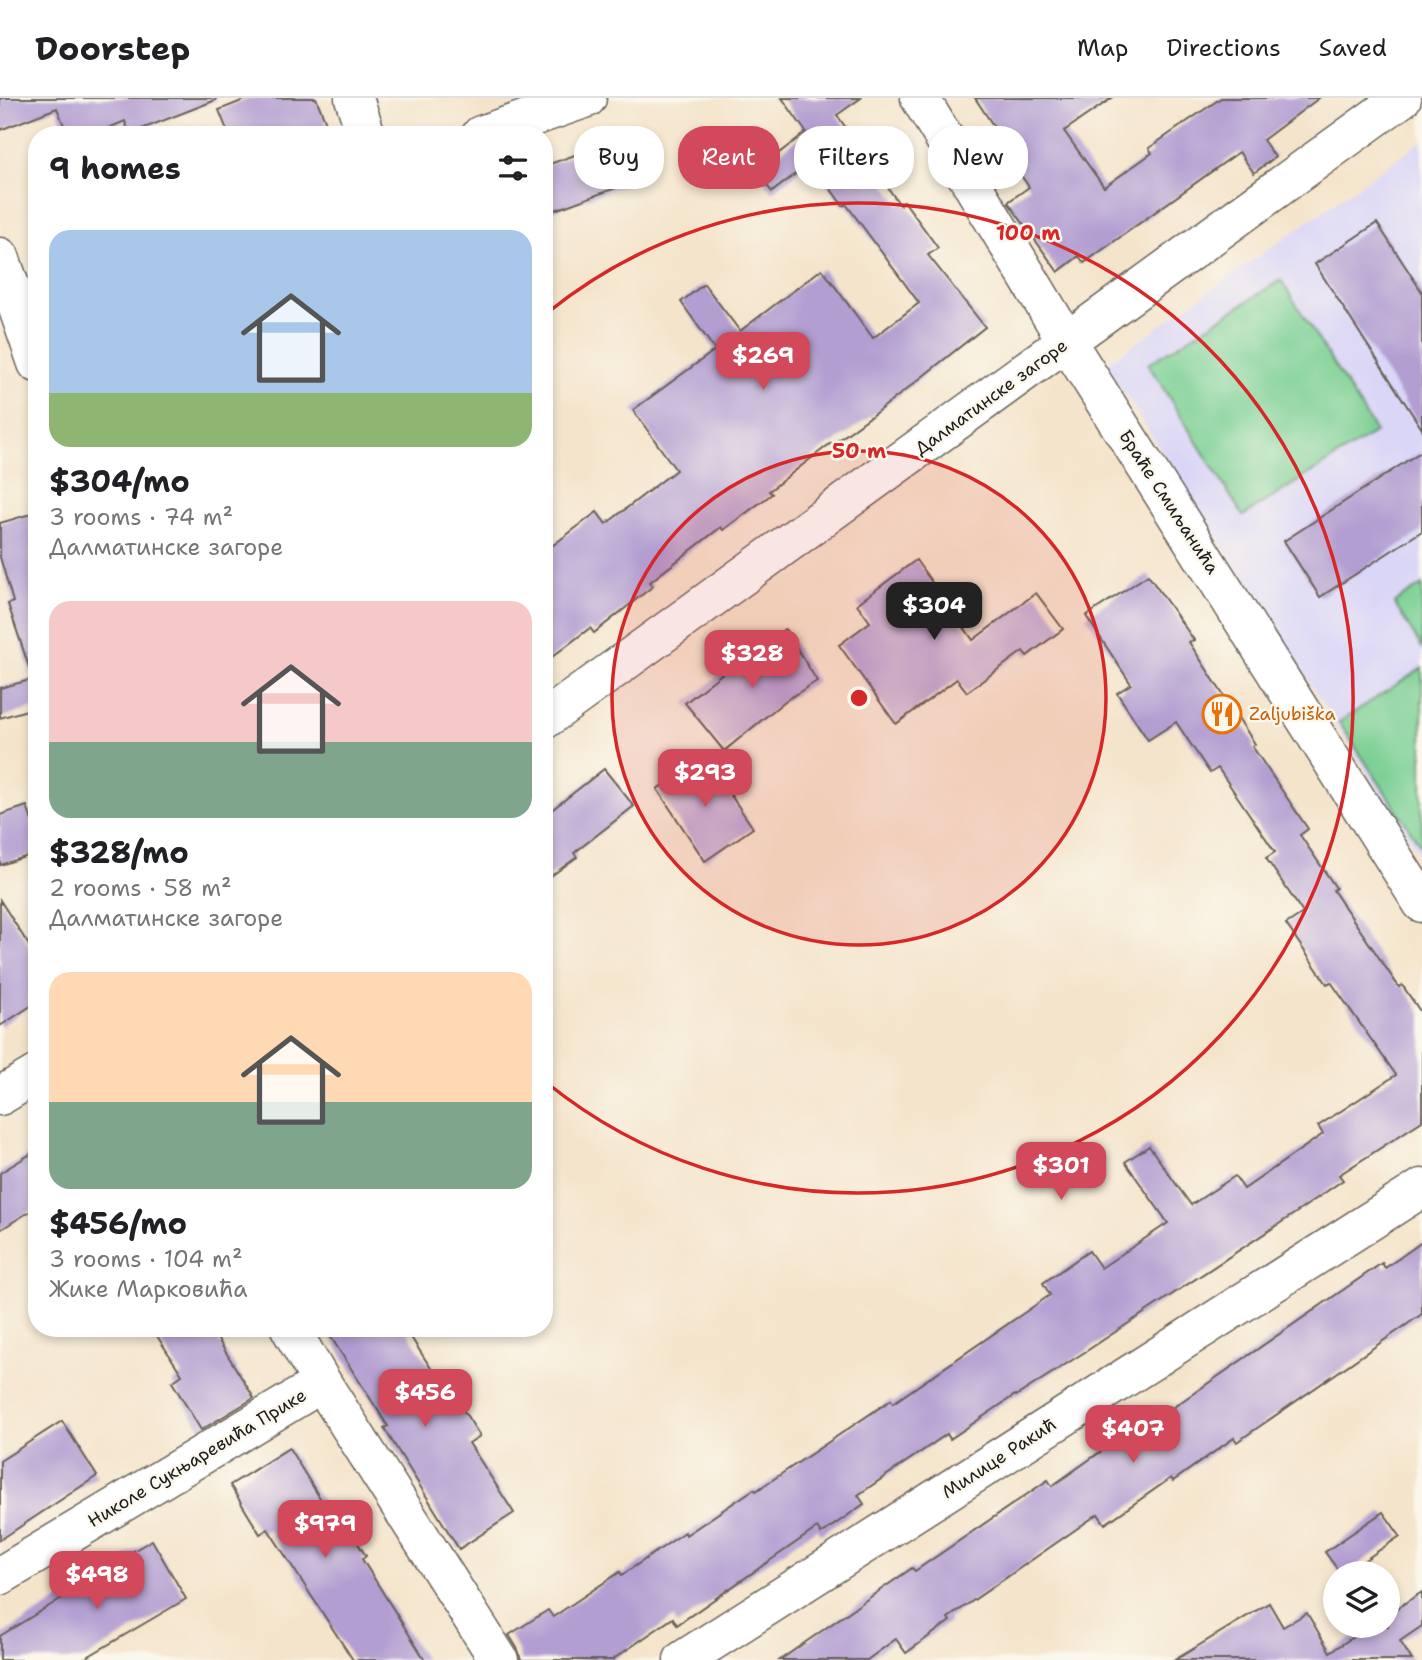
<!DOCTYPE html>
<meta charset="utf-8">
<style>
:root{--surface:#fff;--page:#f2f2f2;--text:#202124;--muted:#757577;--line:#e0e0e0;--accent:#d1495b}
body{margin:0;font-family:"Shantell Sans",sans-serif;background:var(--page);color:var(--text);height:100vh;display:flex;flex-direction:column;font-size:26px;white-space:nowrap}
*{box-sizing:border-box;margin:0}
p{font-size:23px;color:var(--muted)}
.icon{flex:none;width:38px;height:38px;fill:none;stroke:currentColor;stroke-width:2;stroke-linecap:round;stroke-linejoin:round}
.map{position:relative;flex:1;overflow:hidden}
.drawer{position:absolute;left:28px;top:28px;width:525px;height:1211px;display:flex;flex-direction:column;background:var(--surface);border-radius:28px;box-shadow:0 4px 10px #0003}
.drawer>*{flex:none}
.guide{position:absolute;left:574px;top:28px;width:665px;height:63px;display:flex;gap:14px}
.controls{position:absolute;left:1323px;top:1463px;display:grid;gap:14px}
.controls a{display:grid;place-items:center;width:77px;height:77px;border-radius:50%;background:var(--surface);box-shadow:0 4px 10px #0003;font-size:35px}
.price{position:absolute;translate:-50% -60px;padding:0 16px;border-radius:14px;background:var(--accent);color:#fff;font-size:23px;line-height:46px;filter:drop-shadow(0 2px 4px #0008)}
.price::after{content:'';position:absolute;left:50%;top:42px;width:21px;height:16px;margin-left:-10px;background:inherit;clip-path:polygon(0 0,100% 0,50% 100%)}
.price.selected{background:#222;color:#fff}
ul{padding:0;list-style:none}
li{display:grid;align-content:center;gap:14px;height:371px;padding:0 21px}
li span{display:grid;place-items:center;height:217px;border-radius:21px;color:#555}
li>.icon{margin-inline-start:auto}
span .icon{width:126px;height:126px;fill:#fffc;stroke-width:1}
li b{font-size:30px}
h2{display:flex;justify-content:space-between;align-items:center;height:84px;padding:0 21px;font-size:30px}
.tag{padding:0 24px;border-radius:28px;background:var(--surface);box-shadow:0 4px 10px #0003;font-size:24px;line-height:63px}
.tag.selected{background:var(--accent);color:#fff}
header{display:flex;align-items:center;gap:42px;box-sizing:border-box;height:98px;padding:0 35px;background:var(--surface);border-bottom:2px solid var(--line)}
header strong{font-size:33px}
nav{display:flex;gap:38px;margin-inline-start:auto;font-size:24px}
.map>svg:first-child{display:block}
.built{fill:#dad6f7}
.green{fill:#79cf93;stroke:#4a7658;stroke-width:2}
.building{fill:#b29ed1}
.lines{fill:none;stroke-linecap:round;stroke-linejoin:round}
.minor-casing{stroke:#686259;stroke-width:41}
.minor{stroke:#fff;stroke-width:38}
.ring{fill:none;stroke:#d62828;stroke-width:3.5}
.labels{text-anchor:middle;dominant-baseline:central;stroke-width:5;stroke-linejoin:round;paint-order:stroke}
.street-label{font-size:18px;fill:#1c1c1c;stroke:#fbf7ec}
.food-label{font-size:18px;fill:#c56008;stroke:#fbf7ec;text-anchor:start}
.centre{fill:#d62828;stroke:#fbf7ec;stroke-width:3.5}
.ring-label{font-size:21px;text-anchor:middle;font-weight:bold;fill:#d62828;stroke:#fbf7ec;stroke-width:5;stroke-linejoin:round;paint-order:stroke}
</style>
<header>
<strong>Doorstep</strong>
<nav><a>Map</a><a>Directions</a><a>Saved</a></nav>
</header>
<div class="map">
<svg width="1422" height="1562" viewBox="0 0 1422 1562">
<rect width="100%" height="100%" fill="#fbf7ec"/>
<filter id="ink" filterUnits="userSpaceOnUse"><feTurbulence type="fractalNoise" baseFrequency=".0143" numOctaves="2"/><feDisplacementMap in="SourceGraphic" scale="14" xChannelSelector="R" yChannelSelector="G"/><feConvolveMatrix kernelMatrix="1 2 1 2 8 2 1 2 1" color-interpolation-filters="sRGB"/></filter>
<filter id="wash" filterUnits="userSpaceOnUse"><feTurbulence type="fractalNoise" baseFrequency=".00686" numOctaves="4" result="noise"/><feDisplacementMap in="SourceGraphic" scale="28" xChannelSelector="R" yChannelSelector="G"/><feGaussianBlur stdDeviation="1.57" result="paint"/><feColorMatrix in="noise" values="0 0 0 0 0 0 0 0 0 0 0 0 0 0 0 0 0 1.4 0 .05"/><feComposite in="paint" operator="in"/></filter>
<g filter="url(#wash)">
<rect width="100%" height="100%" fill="#f4e4cb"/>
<!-- built -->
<polygon class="built" points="1422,43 1422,761 1106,266"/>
<!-- green -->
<g class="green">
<polygon points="1281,182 1376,334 1243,418 1148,266"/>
<polygon points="1422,487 1422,550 1394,505"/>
<polygon points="1422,570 1422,750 1339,624"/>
</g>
<g id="blocks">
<!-- building -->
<g class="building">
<polygon points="0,0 216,0 216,2 129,36 125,23 92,37 68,37 57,10 0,32"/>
<polygon points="249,0 316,0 331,37 229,37 219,12"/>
<polygon points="782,0 861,0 837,17 900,107 904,103 938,150 928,157 985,229 893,302 833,346 831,345 769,393 772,396 723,432 721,429 650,484 653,488 594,535 590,530 544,565 544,454 597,414 606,426 676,372 633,312 715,252 681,204 704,186 740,233 822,171 873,240 919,205 846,106 843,108 811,64 772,94 756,73 806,34"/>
<polygon points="975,0 1112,0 1064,33 1104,89 1152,55 1149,50 1221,0 1319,0 1263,42 1275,59 1254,75 1239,54 1084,165 1079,158 1058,174 1008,104 1029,89 998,44 1002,41"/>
<polygon points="634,36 649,78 544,116 544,68"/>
<polygon points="1377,125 1422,194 1422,331 1315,166"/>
<polygon points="1422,353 1422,433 1320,499 1284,443"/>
<polygon points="37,414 37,577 32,578 8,506 13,504 0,459 0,425"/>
<polygon points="916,462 973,542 1036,495 1063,531 1027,558 1023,553 967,594 957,581 896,626 839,547 870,524 857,506"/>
<polygon points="1148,477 1194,542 1189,544 1255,646 1252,648 1308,731 1300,737 1336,790 1333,792 1399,889 1402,887 1422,916 1422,1023 1339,1077 1343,1082 1297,1114 1088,1252 1016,1298 1015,1297 950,1341 947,1336 858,1397 864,1406 821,1436 817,1430 677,1527 673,1520 612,1562 521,1562 517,1550 509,1537 548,1512 553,1519 620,1474 622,1477 685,1434 686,1437 754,1391 756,1393 891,1302 893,1305 1050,1197 1043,1185 1089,1153 1101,1170 1168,1125 1125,1064 1149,1048 1191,1107 1235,1078 1244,1091 1323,1036 1318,1028 1396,977 1331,884 1327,886 1286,826 1303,815 1266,760 1275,754 1218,670 1210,675 1176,624 1148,642 1117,595 1131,586 1086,518"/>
<polygon points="785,531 817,583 785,603 724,653 685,605 753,551"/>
<polygon points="37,580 37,609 0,620 0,590"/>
<polygon points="705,659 753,730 705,763 657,691"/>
<polygon points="604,671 634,708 574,755 577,759 544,783 544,718"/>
<polygon points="27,708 37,738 37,755 0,767 0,717"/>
<polygon points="0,802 37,860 37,904 0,928"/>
<polygon points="37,1052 37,1109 0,1132 0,1075"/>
<polygon points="1422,1144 1422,1216 1237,1344 1234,1340 1173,1383 1171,1380 1105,1426 1098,1416 948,1520 950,1523 906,1555 896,1541 867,1562 780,1562 912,1470 915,1473 1048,1382 1052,1388 1113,1345 1116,1349 1382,1165 1385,1170"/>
<polygon points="152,1230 211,1230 254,1300 201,1332 172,1284 182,1277"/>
<polygon points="325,1230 405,1230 445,1292 448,1289 480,1338 469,1345 514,1415 459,1451 384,1330 388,1328"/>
<polygon points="62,1323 97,1378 0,1442 0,1363"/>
<polygon points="289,1350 328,1413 334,1408 366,1458 362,1461 425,1562 353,1562 268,1431 260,1436 230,1387"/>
<polygon points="1383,1414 1400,1438 1346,1475 1340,1475 1325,1454"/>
<polygon points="152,1442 186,1501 82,1562 0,1562 0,1538 108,1472 106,1469"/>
<polygon points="1422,1494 1422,1528 1400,1543 1412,1562 1175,1562 1269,1505 1283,1529 1307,1515 1330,1554 1370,1528 1388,1528 1388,1516"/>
</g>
</g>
</g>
<g filter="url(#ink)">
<use href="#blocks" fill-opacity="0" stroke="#686259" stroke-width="2"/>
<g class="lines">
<defs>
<g id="minor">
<polyline points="354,0 366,37"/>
<polyline points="920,0 1067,244 1422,805"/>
<polyline points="481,37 587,0"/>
<polyline points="0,159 37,265"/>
<polyline points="544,622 1402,0"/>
<polyline points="0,998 37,976"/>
<polyline points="290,1230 322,1285 499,1562"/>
<polyline points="0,1478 322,1285"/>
<polyline points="683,1562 1422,1090"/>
</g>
</defs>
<!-- minor casing -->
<use href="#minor" class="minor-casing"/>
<!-- minor -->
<use href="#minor" class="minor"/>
</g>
</g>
<!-- distance rings -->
<circle cx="859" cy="600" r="247" fill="#d62828" fill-opacity=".12"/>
<g class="ring">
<circle cx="859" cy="600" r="247"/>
<path d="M547 215A495 495 0 1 1 547 985"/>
</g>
<!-- icons -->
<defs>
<symbol id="restaurant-ring" viewBox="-11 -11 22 22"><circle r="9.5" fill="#fbf7ec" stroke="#e8710a" stroke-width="1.5"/><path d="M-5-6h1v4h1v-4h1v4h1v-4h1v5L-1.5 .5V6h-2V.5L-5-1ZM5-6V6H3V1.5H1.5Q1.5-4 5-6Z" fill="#e8710a"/></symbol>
</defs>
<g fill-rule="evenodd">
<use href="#restaurant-ring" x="1200" y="594" width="44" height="44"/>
</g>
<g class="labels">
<!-- street labels -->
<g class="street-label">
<text transform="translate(991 299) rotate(-36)">Далматинске загоре</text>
<text transform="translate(1169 404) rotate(57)">Браће Смиљанића</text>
<text transform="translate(197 1360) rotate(-31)">Николе Сукњаревића Прике</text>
<text transform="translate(999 1360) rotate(-33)">Милице Ракић</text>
</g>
<!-- food labels -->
<g class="food-label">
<text x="1249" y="616">Zaljubiška</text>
</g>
</g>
<circle cx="859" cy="600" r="10" class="centre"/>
<g class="ring-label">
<text x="1028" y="142">100 m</text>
<text x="859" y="360">50 m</text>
</g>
</svg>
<div class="controls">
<a><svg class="icon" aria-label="layers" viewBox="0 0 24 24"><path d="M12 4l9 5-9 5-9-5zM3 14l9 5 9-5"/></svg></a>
</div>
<b class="price" style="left:763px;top:294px">$269</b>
<b class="price selected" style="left:934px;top:544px">$304</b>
<b class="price" style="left:752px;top:592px">$328</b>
<b class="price" style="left:705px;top:711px">$293</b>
<b class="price" style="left:1061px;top:1104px">$301</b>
<b class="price" style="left:425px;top:1331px">$456</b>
<b class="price" style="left:1133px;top:1367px">$407</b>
<b class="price" style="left:325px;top:1462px">$979</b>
<b class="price" style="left:97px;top:1513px">$498</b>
<div class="guide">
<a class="tag">Buy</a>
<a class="tag selected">Rent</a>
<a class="tag">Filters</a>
<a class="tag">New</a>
</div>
<section class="drawer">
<h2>9 homes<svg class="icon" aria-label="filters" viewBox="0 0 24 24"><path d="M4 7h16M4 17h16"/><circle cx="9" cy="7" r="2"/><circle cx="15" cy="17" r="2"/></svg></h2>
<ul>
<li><span style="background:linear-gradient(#a9c7e8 75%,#8fb573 0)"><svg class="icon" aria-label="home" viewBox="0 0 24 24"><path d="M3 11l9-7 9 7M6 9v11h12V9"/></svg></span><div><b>$304/mo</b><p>3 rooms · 74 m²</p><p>Далматинске загоре</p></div></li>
<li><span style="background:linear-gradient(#f6c9c9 65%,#7fa58c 0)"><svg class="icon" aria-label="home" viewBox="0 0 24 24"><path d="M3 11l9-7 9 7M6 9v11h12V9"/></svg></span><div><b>$328/mo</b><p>2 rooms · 58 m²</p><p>Далматинске загоре</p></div></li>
<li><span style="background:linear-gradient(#ffd9b3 60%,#7fa58c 0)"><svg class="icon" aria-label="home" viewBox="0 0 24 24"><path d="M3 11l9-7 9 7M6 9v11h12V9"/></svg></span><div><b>$456/mo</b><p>3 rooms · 104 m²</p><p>Жике Марковића</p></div></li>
</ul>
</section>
</div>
